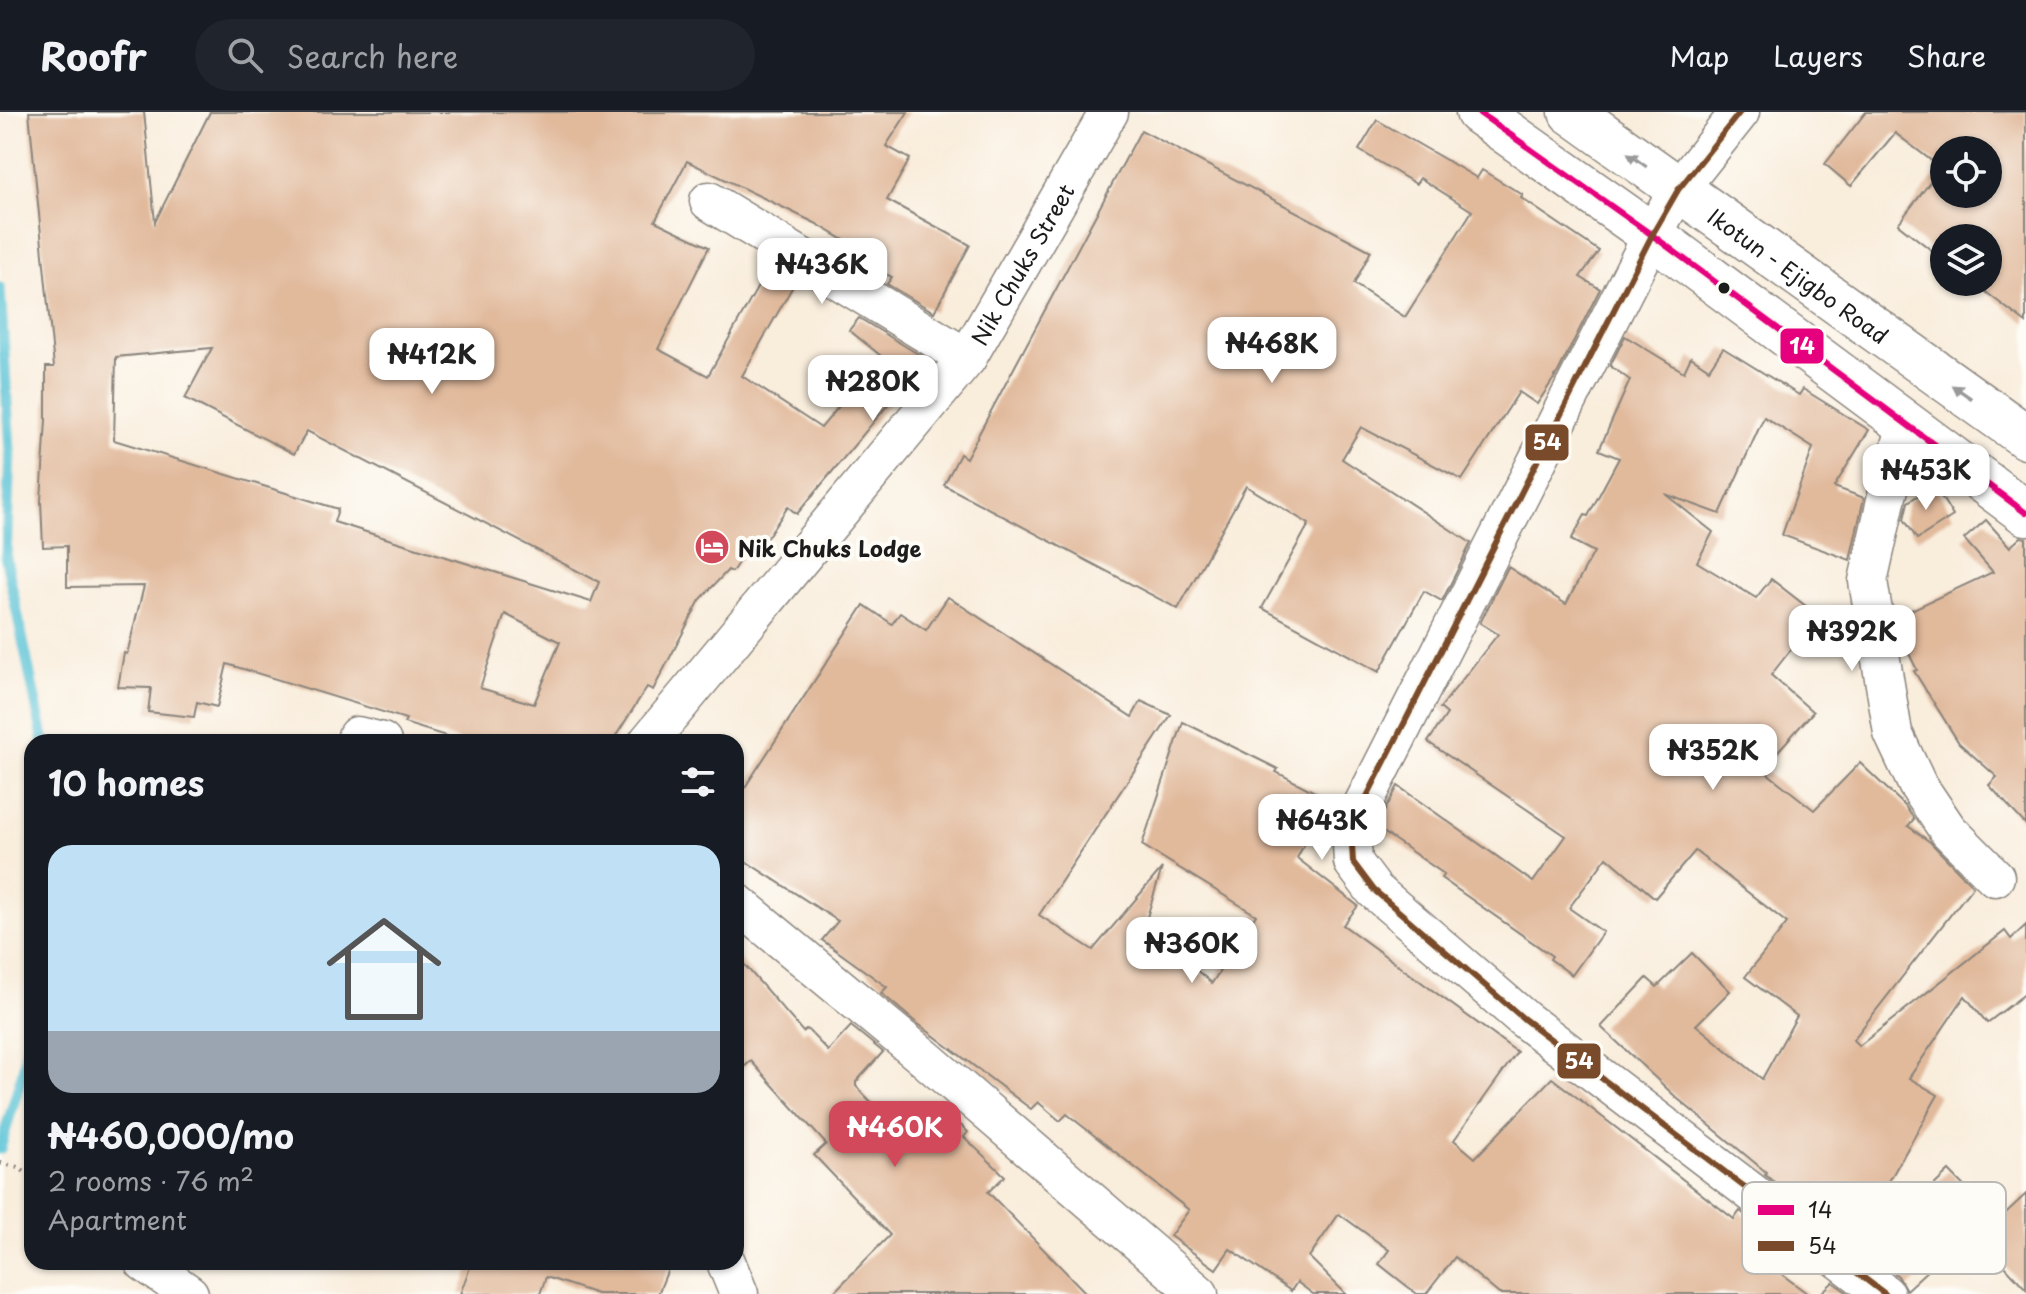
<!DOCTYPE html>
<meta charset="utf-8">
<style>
:root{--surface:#171b24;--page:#20242c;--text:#f1f3f6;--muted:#9ea1a6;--line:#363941;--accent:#d1495b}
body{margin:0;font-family:"Playpen Sans",sans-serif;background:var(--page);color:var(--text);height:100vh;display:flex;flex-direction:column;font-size:30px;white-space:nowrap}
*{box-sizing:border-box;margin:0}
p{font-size:26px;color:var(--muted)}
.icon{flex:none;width:44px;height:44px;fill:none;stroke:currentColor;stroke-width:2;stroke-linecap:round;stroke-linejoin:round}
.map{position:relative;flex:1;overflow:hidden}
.sheet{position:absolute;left:24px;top:622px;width:720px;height:536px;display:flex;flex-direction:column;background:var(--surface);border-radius:24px;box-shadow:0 2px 6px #0004}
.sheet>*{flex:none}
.tools{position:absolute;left:1930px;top:24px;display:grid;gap:16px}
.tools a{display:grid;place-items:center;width:72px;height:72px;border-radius:50%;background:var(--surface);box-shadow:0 2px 6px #0004;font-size:40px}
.price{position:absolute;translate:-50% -68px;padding:0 18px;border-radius:16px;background:#fff;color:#222;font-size:26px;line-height:52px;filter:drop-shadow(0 2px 4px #0008)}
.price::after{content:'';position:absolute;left:50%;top:48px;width:24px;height:18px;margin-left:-12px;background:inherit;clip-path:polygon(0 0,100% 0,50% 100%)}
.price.on{background:var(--accent);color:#fff}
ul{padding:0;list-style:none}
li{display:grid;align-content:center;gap:16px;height:424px;padding:0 24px}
li span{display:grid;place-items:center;height:248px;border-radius:24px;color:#555}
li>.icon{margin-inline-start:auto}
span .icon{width:144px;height:144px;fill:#fffc;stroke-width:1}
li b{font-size:34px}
h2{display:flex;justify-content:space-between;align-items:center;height:96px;padding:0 24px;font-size:34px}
header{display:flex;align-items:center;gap:48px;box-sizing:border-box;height:112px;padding:0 40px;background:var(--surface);border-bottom:2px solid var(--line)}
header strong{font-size:38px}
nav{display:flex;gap:44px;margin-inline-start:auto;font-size:28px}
.search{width:560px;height:72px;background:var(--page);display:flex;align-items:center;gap:20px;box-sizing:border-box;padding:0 28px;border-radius:44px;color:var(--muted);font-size:30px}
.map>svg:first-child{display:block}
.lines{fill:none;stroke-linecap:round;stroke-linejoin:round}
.stream{stroke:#59c2d6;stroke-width:11}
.building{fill:#e1b99b;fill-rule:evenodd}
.street-casing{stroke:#8a847c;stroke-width:41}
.primary-casing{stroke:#8a847c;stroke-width:47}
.path{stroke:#8a847c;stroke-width:5;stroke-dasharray:2 6;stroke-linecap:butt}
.street{stroke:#fff;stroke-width:38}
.primary{stroke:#fff;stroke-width:44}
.bus-1-casing{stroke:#fdfcf7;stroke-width:12}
.bus-2-casing{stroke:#fdfcf7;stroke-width:12}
.bus-1{stroke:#e5007d;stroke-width:6}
.bus-2{stroke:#7a4b2a;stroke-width:6}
.oneway{fill:#999}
.bus-dot{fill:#1c1c1c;stroke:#fdfcf7;stroke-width:3}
.labels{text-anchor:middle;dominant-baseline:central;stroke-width:8;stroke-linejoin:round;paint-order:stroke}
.street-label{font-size:22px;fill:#1c1c1c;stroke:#fdfcf7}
.poi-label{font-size:22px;font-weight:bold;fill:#1c1c1c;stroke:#fdfcf7;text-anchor:start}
.key{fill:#fdfcf7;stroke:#bab9b5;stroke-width:2}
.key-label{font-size:22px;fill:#1c1c1c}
.line-badge{stroke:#fdfcf7;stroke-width:3}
.badge-label{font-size:22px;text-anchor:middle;font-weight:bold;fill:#fff}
</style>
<header>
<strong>Roofr</strong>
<div class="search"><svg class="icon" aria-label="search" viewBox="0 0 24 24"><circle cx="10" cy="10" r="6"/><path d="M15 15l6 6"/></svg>Search here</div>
<nav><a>Map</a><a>Layers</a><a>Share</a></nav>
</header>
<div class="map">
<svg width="2026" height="1182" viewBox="0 0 2026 1182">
<rect width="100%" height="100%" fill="#fdfcf7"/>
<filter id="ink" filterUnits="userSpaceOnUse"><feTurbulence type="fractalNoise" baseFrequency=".0125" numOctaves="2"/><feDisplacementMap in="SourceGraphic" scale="16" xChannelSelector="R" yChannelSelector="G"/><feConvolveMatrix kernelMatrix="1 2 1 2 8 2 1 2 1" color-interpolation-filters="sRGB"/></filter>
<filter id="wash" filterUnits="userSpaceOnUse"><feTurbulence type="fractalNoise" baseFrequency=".006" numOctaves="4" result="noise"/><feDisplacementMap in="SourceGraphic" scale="32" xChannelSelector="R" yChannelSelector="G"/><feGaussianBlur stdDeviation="1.8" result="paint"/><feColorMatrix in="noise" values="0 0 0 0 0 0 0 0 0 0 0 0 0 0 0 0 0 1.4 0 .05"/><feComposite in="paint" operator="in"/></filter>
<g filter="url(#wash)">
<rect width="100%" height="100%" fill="#f9eddc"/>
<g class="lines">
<!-- stream -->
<g class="stream">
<polyline points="0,176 10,338 6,447 44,630"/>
<polyline points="0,1037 23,959 32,907"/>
</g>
</g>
<g id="blocks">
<!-- building -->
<g class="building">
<path d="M 29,0 L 144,0 L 155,110 L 210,0 L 908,0 L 886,34 L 910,47 L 887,88 L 970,133 L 934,200 L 887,172 L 892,165 L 867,152 L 871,144 L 815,111 L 687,49 L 655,109 L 709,135 L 658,237 L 708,264 L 766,160 L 793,174 L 742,264 L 821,316 L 881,244 L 849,218 L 859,206 L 926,247 L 797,402 L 788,395 L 763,431 L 755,425 L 732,460 L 728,458 L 700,488 L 653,578 L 647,575 L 612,630 L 465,630 L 404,611 L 406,607 L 227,552 L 217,595 L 197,590 L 194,605 L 148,600 L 151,576 L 118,575 L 124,541 L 127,542 L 144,474 L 67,475 L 67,434 L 43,435 L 41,389 L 46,308 L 46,255 L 54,255 ZM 212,236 L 185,286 L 294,342 L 307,319 L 599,470 L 591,490 L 334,410 L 338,397 L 114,328 L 116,245 ZM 505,502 L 560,530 L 534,592 L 480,576 Z"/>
<path d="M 1866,0 L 2026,0 L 2026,211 L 1973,170 L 1988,170 L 1988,126 L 1944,126 L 1944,148 L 1898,112 L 1941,56 L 1895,21 L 1851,74 L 1825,52 ZM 1944,38 L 1988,38 L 1988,82 L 1944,82 Z"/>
<polygon points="1377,8 1477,66 1482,58 1523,83 1521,86 1599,139 1580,165 1600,177 1558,260 1537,292 1519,280 1462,368 1361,315 1342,347 1471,431 1442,489 1424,479 1379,560 1262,496 1309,412 1246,374 1178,497 944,373 960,342 966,346 1141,18 1371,139 1354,172 1405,205 1472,99 1420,66 1416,72 1359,38"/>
<polygon points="1625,224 1684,260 1691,245 1709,257 1723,236 1799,283 1803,277 1869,318 1834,375 1864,386 1850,448 1782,423 1813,336 1764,305 1720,402 1665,382 1713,420 1697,450 1756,486 1771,467 1807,495 1796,509 1806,518 1771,563 1813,600 1762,657 1814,698 1860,651 1905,694 1914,707 1908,714 1930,730 1973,774 1853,928 1859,934 2005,819 2011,827 2026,813 2026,881 1987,911 1965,884 1909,966 1938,983 1854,1131 1765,1063 1766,1060 1678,987 1601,915 1647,866 1657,875 1692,841 1730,879 1696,913 1762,967 1797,904 1745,865 1787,811 1695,739 1655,786 1607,745 1569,796 1603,820 1572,863 1550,847 1552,844 1441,766 1444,762 1376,715 1398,674 1533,770 1566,724 1428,630 1447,602 1440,596 1498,522 1480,511 1508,455 1566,492 1594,440 1571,428 1585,403 1588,404 1619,346 1599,338 1630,268 1610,254"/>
<polygon points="1934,373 1953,404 1917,427 1904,407 1908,390"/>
<polygon points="1986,408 2010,435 2021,425 2026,426 2026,713 1989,673 1997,665 1959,631 1914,559 1917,558 1898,519 1896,505 1993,460 1964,427"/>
<polygon points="948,485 1132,605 1141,589 1171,603 1039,803 1093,838 1162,756 1144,815 1212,871 1256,803 1142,733 1183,610 1278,657 1276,660 1328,687 1297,746 1358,794 1343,813 1517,940 1454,1028 1475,1046 1552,966 1734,1107 1740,1099 1778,1129 1764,1149 1808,1182 1499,1182 1455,1145 1426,1182 1417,1182 1379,1152 1389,1138 1339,1102 1309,1145 1346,1182 1313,1182 1297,1170 1291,1179 1230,1137 1216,1157 1170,1124 1189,1098 1067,1002 1060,1009 1038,990 1031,997 913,908 881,881 887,875 822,828 838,809 736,743 736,689 864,493 892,512 900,501 926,518"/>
<polygon points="736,843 803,920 807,917 828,939 851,914 883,940 856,970 856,974 913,1034 947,1000 968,1020 964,1025 1005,1064 988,1080 1087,1182 832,1182 890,1123 814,1043 826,1032 751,949 736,962"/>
<polygon points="1949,1059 1990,1101 1906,1178 1898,1164 1865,1139"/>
<polygon points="2026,1082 2026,1177 1979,1126"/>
<polygon points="472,1150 671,1150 658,1182 597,1182 546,1165 540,1182 460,1182"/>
<polygon points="1833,1170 1849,1182 1820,1182"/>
</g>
</g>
</g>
<g filter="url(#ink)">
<use href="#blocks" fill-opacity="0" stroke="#8a847c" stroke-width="2"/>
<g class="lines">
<defs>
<g id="street">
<polyline points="1740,0 1678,78 1652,123 1351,716 1353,750 1374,778 1524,907 1885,1182"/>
<polyline points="709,89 967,246"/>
<polyline points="1907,312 1887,384 1868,469 1893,621 1917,672 1948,718 1995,765"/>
<polyline points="357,624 382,630"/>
<path id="s1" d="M 648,630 L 967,246 L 1109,0"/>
<polyline points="736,790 926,947 1199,1182"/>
<polyline points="144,1150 189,1182"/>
<polyline points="726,1150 739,1182"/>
</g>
<g id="primary">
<polyline points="1478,0 1652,123 2026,401"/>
<path id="s2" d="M 1571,0 L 2026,325"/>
</g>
</defs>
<!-- street casing -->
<use href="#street" class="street-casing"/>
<!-- primary casing -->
<use href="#primary" class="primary-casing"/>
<!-- path -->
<polyline class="path" points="0,1051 20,1056 32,1065"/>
<!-- street -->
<use href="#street" class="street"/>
<!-- primary -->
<use href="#primary" class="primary"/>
<defs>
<polyline id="bus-1" points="1478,0 1652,123 2026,401"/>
<polyline id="bus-2" points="1740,0 1678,78 1652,123 1351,716 1353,750 1374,778 1524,907 1885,1182"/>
</defs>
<!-- bus-1 casing -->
<use href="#bus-1" class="bus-1-casing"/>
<!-- bus-2 casing -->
<use href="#bus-2" class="bus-2-casing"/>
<!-- bus-1 -->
<use href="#bus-1" class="bus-1"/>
<!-- bus-2 -->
<use href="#bus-2" class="bus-2"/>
</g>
<!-- one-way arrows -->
<defs><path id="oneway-solid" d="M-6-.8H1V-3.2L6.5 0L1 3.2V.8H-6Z" transform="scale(2)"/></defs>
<g class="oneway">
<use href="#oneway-solid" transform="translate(1637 48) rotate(-144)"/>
<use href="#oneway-solid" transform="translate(1962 280) rotate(-145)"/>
</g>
</g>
<!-- icons -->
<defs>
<symbol id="hotel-disc" viewBox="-11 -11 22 22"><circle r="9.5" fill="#d1495b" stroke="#fdfcf7"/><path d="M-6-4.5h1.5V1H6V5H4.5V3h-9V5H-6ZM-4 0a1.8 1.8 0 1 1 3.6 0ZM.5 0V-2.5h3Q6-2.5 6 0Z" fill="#fff"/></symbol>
</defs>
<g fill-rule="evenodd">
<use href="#hotel-disc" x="692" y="415" width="40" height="40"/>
</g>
<!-- markers -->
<circle class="bus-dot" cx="1724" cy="176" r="7"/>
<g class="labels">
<!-- street labels -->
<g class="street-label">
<text stroke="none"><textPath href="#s1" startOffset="608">Nik Chuks Street</textPath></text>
<text stroke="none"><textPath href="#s2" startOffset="280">Ikotun - Ejigbo Road</textPath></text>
</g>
<!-- poi labels -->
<g class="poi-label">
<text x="738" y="435">Nik Chuks Lodge</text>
</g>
</g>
<!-- legend -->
<rect x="1742" y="1070" width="264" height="92" rx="12" class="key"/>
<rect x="1758" y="1093" width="36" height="10" fill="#e5007d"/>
<rect x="1758" y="1129" width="36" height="10" fill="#7a4b2a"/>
<g class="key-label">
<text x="1808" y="1106">14</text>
<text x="1808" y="1142">54</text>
</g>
<g class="line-badge">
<rect x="1779" y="215" width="46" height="38" rx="8" fill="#e5007d"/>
<rect x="1524" y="311" width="46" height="39" rx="8" fill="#7a4b2a"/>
<rect x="1556" y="930" width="46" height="38" rx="8" fill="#7a4b2a"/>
</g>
<g class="badge-label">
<text x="1802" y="242">14</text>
<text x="1547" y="338">54</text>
<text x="1579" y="957">54</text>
</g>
</svg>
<div class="tools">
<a><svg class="icon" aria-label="locate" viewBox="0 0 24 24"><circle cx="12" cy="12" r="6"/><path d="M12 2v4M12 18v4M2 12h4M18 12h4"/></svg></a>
<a><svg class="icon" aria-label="layers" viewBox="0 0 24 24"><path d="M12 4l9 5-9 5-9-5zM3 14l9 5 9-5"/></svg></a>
</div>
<b class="price" style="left:822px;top:194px">₦436K</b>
<b class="price" style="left:1272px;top:273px">₦468K</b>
<b class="price" style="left:432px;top:284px">₦412K</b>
<b class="price" style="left:873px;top:311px">₦280K</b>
<b class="price" style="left:1926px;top:400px">₦453K</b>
<b class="price" style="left:1852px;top:561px">₦392K</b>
<b class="price" style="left:1713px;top:680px">₦352K</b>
<b class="price" style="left:1322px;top:750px">₦643K</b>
<b class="price" style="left:1192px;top:873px">₦360K</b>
<b class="price on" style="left:895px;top:1057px">₦460K</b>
<section class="sheet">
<h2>10 homes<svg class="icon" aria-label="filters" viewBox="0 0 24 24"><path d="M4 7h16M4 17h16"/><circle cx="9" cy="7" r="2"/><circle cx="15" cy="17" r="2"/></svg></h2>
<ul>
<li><span style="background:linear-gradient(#bfe0f5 75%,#9aa5b1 0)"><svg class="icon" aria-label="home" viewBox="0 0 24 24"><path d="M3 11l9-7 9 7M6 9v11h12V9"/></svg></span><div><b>₦460,000/mo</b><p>2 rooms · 76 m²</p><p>Apartment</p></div></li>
</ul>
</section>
</div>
